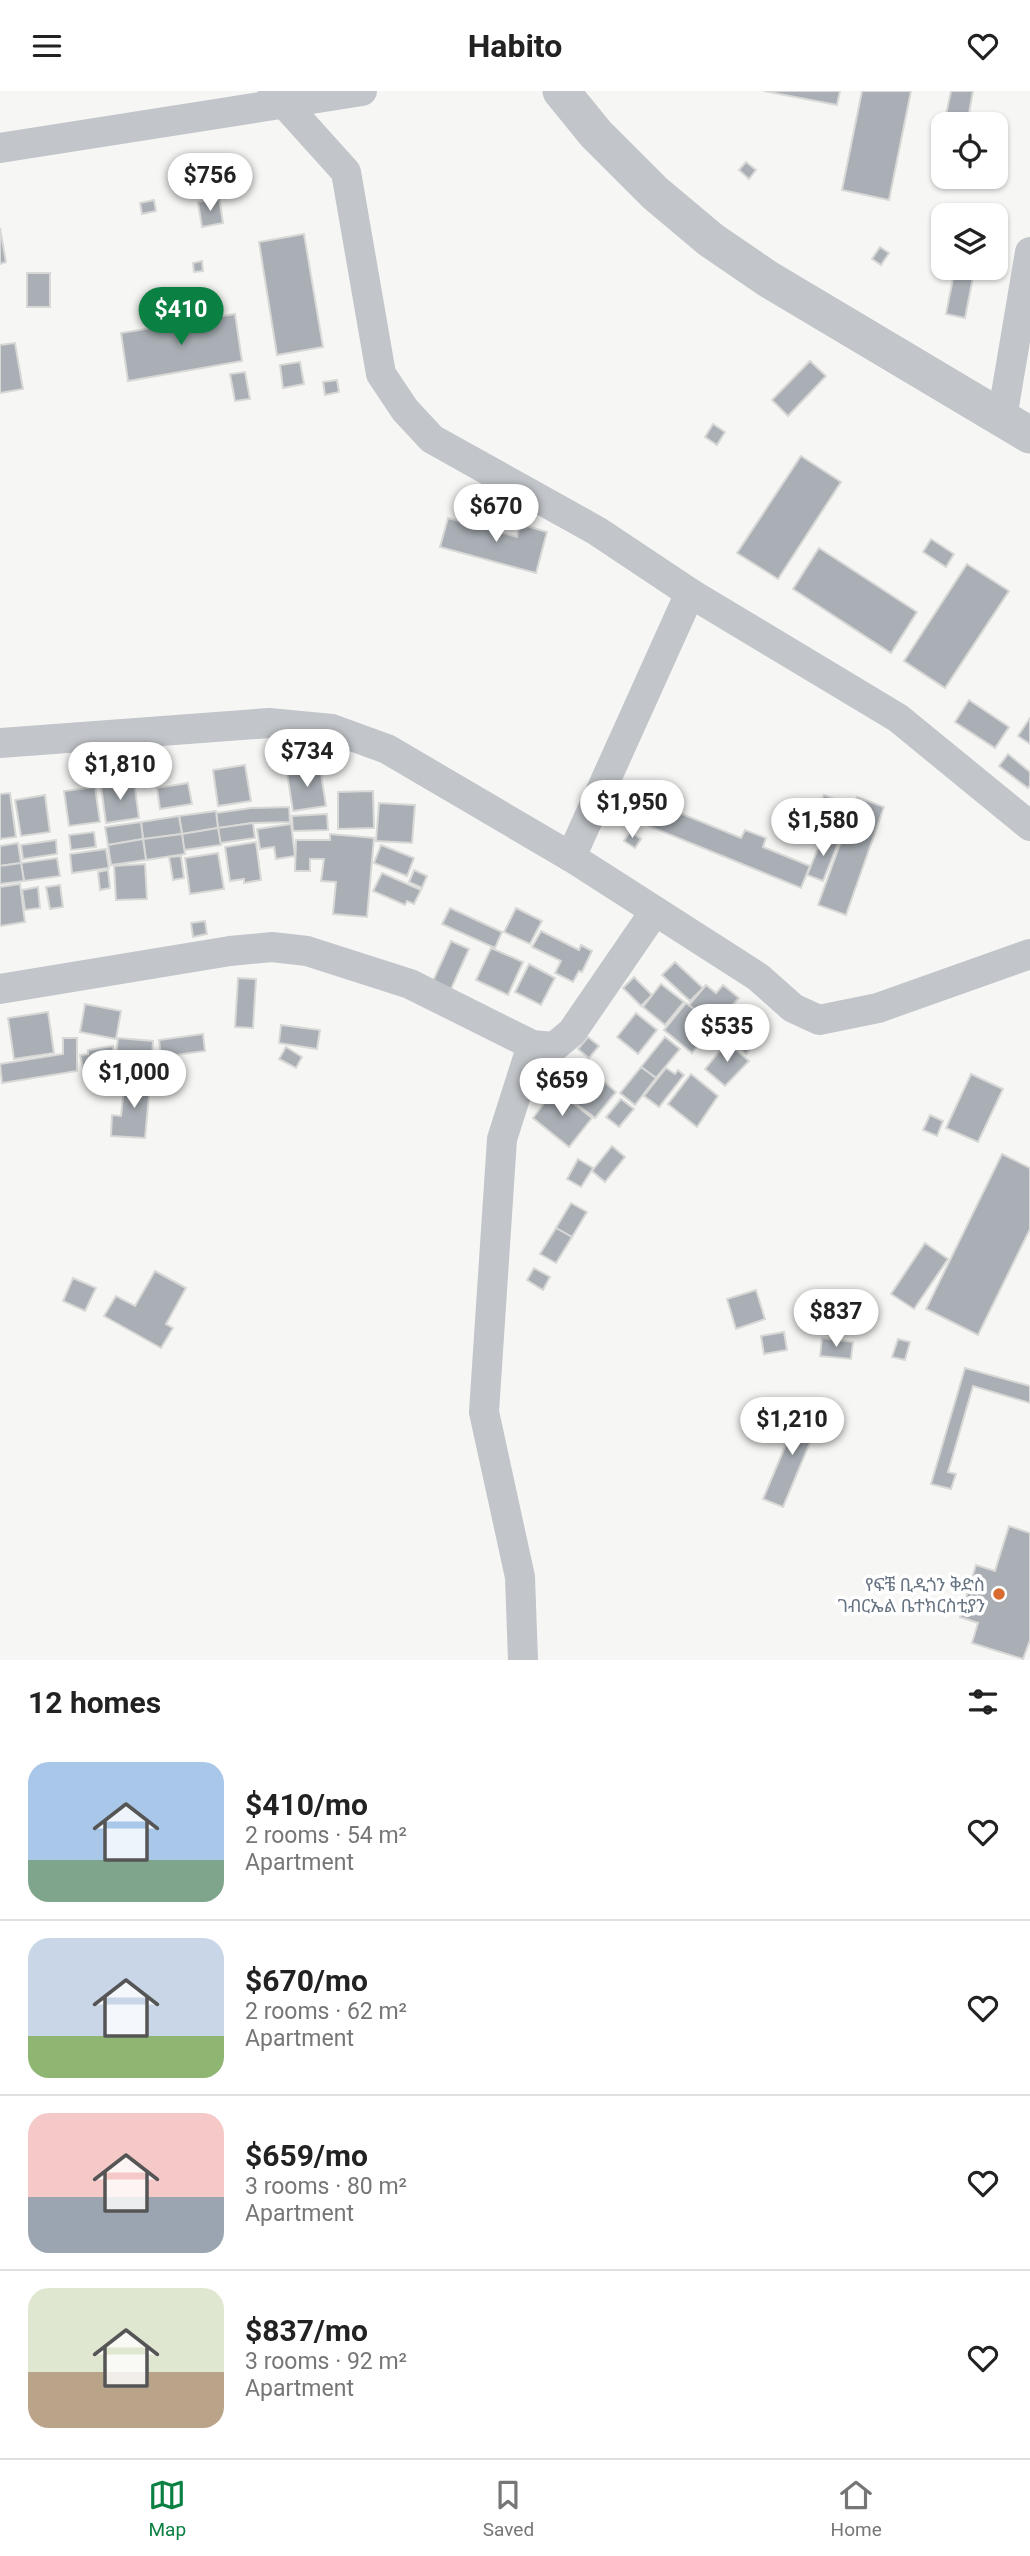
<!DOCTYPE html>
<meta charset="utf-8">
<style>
:root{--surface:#fff;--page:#f6f6f6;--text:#222;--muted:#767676;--line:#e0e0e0;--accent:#0b8043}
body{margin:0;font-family:Roboto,"Noto Sans Ethiopic",sans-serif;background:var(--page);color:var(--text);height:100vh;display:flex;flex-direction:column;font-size:26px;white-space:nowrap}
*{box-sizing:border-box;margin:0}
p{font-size:23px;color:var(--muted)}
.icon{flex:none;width:38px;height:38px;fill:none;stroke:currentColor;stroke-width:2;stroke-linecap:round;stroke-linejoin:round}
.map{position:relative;height:1569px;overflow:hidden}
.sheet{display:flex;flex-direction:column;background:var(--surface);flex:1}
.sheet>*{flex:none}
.tools{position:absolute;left:931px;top:21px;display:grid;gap:14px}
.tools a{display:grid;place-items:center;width:77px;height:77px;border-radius:14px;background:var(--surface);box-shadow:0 2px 5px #0004;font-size:35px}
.price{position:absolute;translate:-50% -60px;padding:0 16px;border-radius:24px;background:#fff;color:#222;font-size:23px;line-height:46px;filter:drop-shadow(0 2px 4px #0008)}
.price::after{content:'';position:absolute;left:50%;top:42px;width:21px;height:16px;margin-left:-10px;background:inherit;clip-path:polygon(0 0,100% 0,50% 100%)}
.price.current{background:var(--accent);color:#fff}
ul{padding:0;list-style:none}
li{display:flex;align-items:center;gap:21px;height:175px;padding:0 28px}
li+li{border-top:2px solid var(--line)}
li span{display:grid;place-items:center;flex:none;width:196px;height:140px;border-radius:21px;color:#555}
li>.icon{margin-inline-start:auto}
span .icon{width:84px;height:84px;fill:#fffc;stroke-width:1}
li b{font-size:30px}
h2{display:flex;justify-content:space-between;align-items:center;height:84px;padding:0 28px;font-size:30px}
header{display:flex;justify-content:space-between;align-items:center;height:91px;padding:0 28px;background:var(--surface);font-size:32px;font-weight:700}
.tabs{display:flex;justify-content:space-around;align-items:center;height:98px;border-top:2px solid var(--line);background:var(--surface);font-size:19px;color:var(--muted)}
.tabs a{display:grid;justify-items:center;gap:4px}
.tabs .current{color:var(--accent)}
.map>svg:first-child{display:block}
.building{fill:#a9afb5;stroke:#d8d8d6;stroke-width:2}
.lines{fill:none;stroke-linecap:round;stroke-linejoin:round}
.minor{stroke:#c2c5c9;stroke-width:30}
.tertiary{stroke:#c2c5c9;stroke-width:37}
.poi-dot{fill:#d86b32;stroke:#fff;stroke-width:2.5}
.labels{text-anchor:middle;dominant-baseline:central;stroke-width:7;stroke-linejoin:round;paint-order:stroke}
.poi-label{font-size:18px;fill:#677483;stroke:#fff;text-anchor:end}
</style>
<header><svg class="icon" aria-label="menu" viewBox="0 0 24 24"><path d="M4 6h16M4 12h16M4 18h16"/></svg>Habito<svg class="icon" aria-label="heart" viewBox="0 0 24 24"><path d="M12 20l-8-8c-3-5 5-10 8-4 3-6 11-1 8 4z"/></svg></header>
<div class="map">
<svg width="1030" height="1569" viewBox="0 0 1030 1569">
<rect width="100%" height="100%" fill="#f6f7f4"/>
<!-- building -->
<g class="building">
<polygon points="764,0 840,0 837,14"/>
<polygon points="862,0 911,0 889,109 842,99"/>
<polygon points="951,0 973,0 967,33 944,33"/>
<polygon points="943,37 943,69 937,67"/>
<polygon points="746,71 756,79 749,88 739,79"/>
<polygon points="219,107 223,132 202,136 198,111"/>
<polygon points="154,109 156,120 142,123 140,112"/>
<polygon points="0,137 6,171 0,173"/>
<polygon points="304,143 323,256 277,264 259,151"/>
<polygon points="880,156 889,162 881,174 872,168"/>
<polygon points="202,170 203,180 194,181 193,172"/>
<polygon points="955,177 974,181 965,227 946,223"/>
<rect x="27" y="182" width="23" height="34"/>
<polygon points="235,223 242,270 128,290 121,242"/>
<polygon points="15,252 23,298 0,302 0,254"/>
<polygon points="810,270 826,285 788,325 772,309"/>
<polygon points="300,271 304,293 283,297 280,274"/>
<polygon points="245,281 250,308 235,310 230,283"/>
<polygon points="337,289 339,301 325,304 323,291"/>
<polygon points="713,333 725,341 717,354 705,346"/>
<polygon points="801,365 841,391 778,488 737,462"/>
<polygon points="448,427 517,446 520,433 547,441 536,482 440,456"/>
<polygon points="931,448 954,463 946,476 923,461"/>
<polygon points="819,457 917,521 891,562 793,498"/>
<polygon points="967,473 1009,500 945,597 904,570"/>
<polygon points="969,609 1009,636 995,657 955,631"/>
<polygon points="1030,627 1030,653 1018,645"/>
<polygon points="1008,663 1030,681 1030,694 1028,697 999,675"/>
<polygon points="245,674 251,710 218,715 213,679"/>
<polygon points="320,677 326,715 293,720 287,682"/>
<polygon points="134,690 139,727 106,732 101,695"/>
<polygon points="188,692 192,713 160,718 157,697"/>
<polygon points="95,696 100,731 69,735 64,700"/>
<polygon points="373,700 374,737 338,738 338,701"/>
<polygon points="10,702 16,746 0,748 0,703"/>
<polygon points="45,704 50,741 21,745 15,709"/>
<polygon points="824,704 837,709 826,736 813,731"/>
<polygon points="857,706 884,716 846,824 818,814"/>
<polygon points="643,707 741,747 745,739 766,747 763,756 810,775 801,797 634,729"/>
<polygon points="379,712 415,714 412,752 376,750"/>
<polygon points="289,716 290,731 253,732 218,737 216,722 251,717"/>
<polygon points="216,720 218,737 182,743 179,725"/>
<polygon points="327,723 328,739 293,740 292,725"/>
<polygon points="179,725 182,743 143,748 141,731"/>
<polygon points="141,731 143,748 108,754 105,736"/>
<polygon points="253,732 255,747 220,752 218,737"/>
<polygon points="291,733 295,765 276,768 274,756 260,758 257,738"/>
<polygon points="218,737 221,754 184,759 182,743"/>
<polygon points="94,741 96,756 71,759 69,744"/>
<polygon points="630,741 641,748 635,757 624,750"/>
<polygon points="182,743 185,763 146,769 143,748"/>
<polygon points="330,743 374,747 367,826 333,823 336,791 321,790 324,768 310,768 310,780 295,780 296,749 330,749"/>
<polygon points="824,743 839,750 823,790 807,784"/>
<polygon points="143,748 146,769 111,774 108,754"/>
<polygon points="56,749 57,763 23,768 21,754"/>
<polygon points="256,751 261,789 244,792 244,788 230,790 225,756"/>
<polygon points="18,752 21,772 0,775 0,755"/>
<polygon points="381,754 414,767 407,785 374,772"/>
<polygon points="106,758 109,777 72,782 70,763"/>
<polygon points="218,762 224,798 190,803 185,767"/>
<polygon points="181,765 184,787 173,789 169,766"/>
<polygon points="57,767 60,785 24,790 21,772"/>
<polygon points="21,772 24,790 0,793 0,775"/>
<polygon points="145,773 147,808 116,809 114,775"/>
<polygon points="108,779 110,797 100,799 98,781"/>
<polygon points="414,779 427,785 422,797 409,791"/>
<polygon points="382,782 421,799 414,813 407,810 405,814 373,800"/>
<polygon points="20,793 25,831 0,835 0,796"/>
<polygon points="60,794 63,816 50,818 46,796"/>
<polygon points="38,796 40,817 25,819 22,799"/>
<polygon points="450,817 502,841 495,857 442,833"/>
<polygon points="516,817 542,830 530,853 504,841"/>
<polygon points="205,830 207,843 193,846 191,832"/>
<polygon points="541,840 579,859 581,854 592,860 582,881 579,880 573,891 555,882 561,870 532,856"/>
<polygon points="451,850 469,858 451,898 433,890"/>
<polygon points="491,857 523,871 508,904 476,889"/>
<polygon points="675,871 703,897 690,910 662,884"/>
<polygon points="529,873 555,887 541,914 515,901"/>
<polygon points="634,886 652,904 641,915 623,897"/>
<polygon points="238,887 256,888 253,937 235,936"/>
<polygon points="661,893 684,911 665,934 643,916"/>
<polygon points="706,894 716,902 723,894 739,907 714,934 689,914"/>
<polygon points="686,912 714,934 692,962 664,939"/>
<polygon points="85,913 121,920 116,948 80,941"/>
<polygon points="48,921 54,962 14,968 8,927"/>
<polygon points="636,922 657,939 638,963 617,946"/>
<polygon points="740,922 767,944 760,953 757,950 746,963 722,944"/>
<polygon points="281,934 320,939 317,958 279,952"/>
<polygon points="203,943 205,960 161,966 159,949"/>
<polygon points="588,946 599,955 589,967 578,958"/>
<polygon points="665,946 680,958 656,987 641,976"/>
<polygon points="63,947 77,947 77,980 2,992 0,973 63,963"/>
<polygon points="118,947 153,950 152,967 116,965"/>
<polygon points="727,951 749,970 725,995 705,978"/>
<polygon points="113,955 116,972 83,977 80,964 88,963 88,959"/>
<polygon points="286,956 302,966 296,977 279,968"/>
<polygon points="641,976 656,987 635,1014 620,1002"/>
<polygon points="666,977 675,983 678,979 684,984 659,1016 644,1005"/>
<polygon points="136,982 151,983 145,1047 111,1045 112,1024 121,1025 124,996 135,997"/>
<polygon points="691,983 718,1005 697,1036 668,1013"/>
<polygon points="971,983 1003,998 978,1051 946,1037"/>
<polygon points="601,988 616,1001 595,1027 570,1008 584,990 594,998"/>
<polygon points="555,998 592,1027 569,1056 533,1027"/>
<polygon points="621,1008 634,1018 619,1036 606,1026"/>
<polygon points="930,1024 943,1030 937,1045 923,1039"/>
<polygon points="612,1055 625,1066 605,1091 592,1080"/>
<polygon points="1002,1063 1030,1077 1030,1138 978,1244 926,1218"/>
<polygon points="578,1068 593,1077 581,1096 567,1088"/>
<polygon points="571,1112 587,1121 572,1146 556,1137"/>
<polygon points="556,1137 572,1146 556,1172 540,1163"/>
<polygon points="925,1152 948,1168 914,1218 891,1203"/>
<polygon points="534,1177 550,1186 543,1199 527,1189"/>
<polygon points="155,1180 186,1197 166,1233 173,1237 161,1257 104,1225 116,1205 135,1215"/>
<polygon points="73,1187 96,1197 85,1220 63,1210"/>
<polygon points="756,1199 765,1228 736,1238 727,1208"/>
<circle cx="830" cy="1221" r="13"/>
<polygon points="784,1241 787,1259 764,1263 761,1245"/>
<polygon points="822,1247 853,1251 851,1268 820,1265"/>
<polygon points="898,1248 910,1251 905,1269 892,1266"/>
<polygon points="965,1277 1030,1295 1030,1312 973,1295 948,1381 956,1383 951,1398 931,1393"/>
<polygon points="802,1315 822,1323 783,1416 763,1408"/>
<polygon points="1009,1435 1030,1442 1030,1549 1023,1568 972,1552 978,1532 960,1526 976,1474 995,1480"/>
</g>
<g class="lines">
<!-- minor -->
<g class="minor">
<polyline points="273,0 346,81 381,283 405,319 432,348 597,440 690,502 898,627 1030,735"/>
<polyline points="0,57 362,0"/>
<polyline points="1002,327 1030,161"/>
<polyline points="0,652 269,632 332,638 387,658 571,766 758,886 793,917 819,929 878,917 1030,863"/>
<polyline points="571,766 690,502"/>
<polyline points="0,898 230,860 272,856 307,860 410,893 532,954 554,956 572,941 655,820"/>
<polyline points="523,1569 520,1486 484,1321 502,1048 532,954"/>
</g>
<!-- tertiary -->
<polyline class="tertiary" points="561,0 596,43 655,102 711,149 768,188 1030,344"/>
</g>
<!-- markers -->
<circle class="poi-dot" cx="999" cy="1503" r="7"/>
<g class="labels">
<!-- poi labels -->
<g class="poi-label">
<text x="985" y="1493">የፍቼ ቢዲጎን ቅድስ<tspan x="985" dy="21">ገብርኤል ቤተክርስቲያን</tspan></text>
</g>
</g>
</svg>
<div class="tools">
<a><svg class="icon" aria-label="locate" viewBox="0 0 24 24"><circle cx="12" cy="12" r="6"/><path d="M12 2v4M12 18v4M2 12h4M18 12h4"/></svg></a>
<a><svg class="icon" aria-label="layers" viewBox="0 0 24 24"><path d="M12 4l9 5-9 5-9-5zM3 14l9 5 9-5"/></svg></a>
</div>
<b class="price" style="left:210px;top:122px">$756</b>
<b class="price current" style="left:181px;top:256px">$410</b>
<b class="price" style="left:496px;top:453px">$670</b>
<b class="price" style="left:307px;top:698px">$734</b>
<b class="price" style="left:120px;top:711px">$1,810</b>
<b class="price" style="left:632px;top:749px">$1,950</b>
<b class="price" style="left:823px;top:767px">$1,580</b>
<b class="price" style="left:727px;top:973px">$535</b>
<b class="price" style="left:134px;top:1019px">$1,000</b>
<b class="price" style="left:562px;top:1027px">$659</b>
<b class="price" style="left:836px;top:1258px">$837</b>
<b class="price" style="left:792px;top:1366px">$1,210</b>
</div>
<section class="sheet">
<h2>12 homes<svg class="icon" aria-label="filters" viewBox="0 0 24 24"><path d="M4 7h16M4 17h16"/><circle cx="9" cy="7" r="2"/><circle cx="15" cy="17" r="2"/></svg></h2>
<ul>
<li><span style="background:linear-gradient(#a9c7e8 70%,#7fa58c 0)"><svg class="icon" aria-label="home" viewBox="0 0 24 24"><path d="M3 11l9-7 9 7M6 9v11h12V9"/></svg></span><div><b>$410/mo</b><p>2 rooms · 54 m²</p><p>Apartment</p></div><svg class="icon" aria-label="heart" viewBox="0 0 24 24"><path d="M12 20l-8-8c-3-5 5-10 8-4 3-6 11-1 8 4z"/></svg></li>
<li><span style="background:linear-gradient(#c9d6e8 70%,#8fb573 0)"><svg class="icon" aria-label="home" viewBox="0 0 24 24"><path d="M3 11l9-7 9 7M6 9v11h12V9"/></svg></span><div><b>$670/mo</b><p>2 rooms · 62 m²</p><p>Apartment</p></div><svg class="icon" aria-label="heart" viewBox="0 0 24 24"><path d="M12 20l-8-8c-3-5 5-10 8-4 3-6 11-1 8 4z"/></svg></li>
<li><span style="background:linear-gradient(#f6c9c9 60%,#9aa5b1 0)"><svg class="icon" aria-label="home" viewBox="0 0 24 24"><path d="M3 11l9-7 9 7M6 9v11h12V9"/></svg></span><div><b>$659/mo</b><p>3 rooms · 80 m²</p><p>Apartment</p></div><svg class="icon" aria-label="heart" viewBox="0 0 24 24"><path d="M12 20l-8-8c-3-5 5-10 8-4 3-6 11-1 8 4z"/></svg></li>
<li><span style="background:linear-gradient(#dfe7d0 60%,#b9a48a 0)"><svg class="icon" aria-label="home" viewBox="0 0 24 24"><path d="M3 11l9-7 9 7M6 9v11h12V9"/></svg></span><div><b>$837/mo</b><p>3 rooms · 92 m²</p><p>Apartment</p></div><svg class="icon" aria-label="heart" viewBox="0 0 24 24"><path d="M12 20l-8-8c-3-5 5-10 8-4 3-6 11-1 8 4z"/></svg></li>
</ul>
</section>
<nav class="tabs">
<a class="current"><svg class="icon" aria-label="map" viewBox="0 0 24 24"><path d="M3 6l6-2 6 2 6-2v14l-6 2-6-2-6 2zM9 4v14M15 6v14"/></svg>Map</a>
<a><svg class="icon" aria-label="saved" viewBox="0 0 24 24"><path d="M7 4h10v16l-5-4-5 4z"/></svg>Saved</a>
<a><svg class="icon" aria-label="home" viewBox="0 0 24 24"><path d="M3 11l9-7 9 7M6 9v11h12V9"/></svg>Home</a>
</nav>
